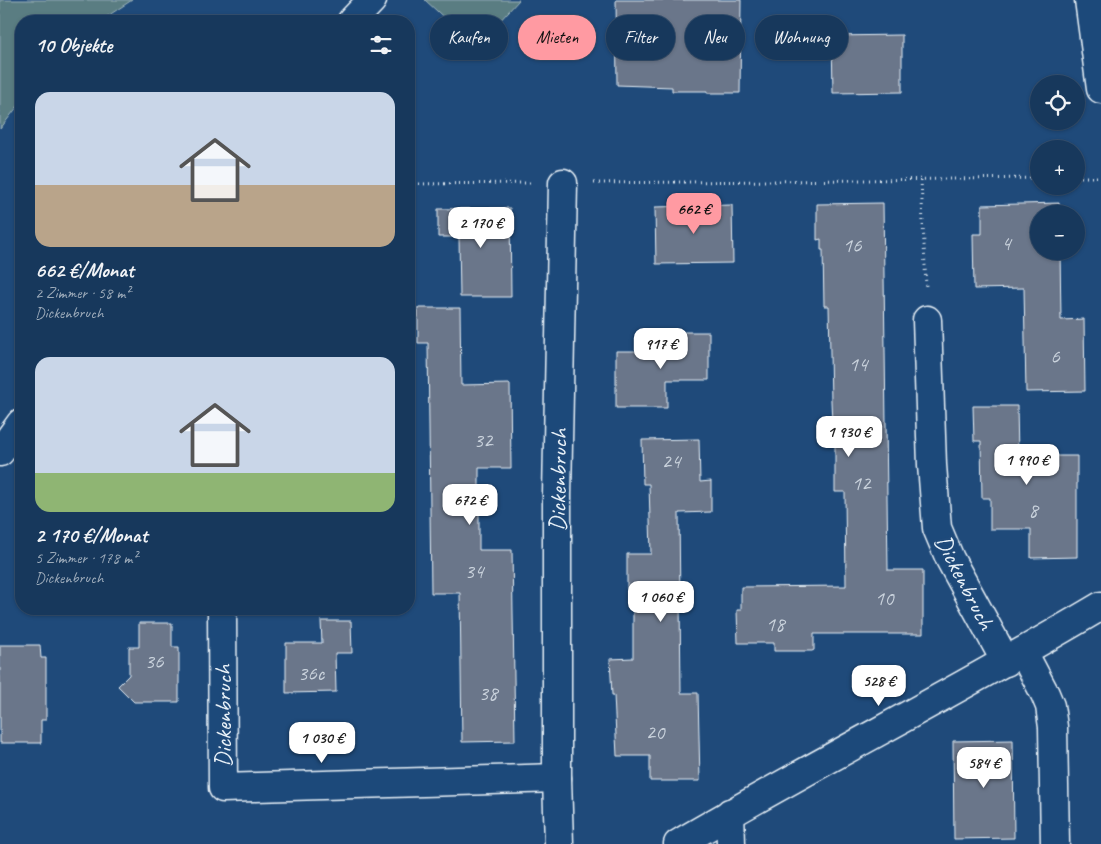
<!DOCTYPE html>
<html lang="de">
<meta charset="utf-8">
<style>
:root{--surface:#17385c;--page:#244365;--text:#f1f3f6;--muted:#9eacbb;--line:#365272;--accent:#ff9aa2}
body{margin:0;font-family:Caveat,sans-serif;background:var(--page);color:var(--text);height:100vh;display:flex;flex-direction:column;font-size:19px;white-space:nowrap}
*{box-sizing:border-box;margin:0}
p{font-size:16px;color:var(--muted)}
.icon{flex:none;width:28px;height:28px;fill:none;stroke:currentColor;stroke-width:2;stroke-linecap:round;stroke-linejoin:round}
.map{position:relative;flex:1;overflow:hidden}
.panel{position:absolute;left:15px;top:15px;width:400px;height:600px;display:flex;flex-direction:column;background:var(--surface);border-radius:20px;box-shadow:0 1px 4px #0004,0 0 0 1px var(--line)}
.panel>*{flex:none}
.hud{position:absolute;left:430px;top:15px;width:475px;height:45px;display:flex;gap:10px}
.tools{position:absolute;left:1030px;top:75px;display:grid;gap:10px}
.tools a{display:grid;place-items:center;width:55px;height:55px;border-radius:50%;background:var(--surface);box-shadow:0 1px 4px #0004,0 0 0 1px var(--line);font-size:25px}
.price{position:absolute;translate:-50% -42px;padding:0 11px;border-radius:10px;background:#fff;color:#222;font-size:16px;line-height:32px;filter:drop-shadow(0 1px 2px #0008)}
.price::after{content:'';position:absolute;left:50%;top:30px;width:15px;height:11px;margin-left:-8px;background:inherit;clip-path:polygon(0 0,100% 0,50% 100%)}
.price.selected{background:var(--accent);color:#111}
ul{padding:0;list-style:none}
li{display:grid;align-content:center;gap:10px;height:265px;padding:0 20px}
li span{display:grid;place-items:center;height:155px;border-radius:15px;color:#555}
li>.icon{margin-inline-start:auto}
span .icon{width:90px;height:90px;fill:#fffc;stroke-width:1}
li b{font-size:21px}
h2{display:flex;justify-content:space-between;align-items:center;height:60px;padding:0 20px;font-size:21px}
.chip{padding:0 18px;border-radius:22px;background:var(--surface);box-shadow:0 1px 4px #0004,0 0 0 1px var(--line);font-size:18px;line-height:45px}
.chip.selected{background:var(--accent);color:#111}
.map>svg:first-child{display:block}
.green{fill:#5a7d82;stroke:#a1b7bd}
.building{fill:#6b768a;stroke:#e8f1f8}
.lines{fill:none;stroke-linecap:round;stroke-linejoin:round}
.street-casing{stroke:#e8f1f8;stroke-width:31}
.secondary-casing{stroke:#e8f1f8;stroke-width:31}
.path{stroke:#e8f1f8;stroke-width:3;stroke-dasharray:1 4;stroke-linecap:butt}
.street{stroke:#1f4a7a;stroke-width:28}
.secondary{stroke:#1f4a7a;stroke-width:28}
.labels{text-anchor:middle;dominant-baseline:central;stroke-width:5;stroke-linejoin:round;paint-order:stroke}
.number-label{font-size:21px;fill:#c9d2dc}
.street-label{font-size:24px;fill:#e8f1f8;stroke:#1f4a7a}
</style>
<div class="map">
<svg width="1101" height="844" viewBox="0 0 1101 844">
<rect width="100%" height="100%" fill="#1f4a7a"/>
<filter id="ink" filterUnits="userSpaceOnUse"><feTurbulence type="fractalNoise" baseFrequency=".02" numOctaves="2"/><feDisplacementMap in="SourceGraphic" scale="10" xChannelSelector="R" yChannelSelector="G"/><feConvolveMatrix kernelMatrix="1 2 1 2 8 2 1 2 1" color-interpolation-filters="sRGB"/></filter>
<g filter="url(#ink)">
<!-- green -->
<g class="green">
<polygon points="0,0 132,0 100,21 21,21 21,102 0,129"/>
<polygon points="425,0 519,0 476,47"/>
</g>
<!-- building -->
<g class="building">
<polygon points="616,0 741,0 740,93 707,93 707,91 672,91 672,87 617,85"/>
<polygon points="902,35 902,92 833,93 832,36"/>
<polygon points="883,203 888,570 923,570 923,634 814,634 814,650 812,651 774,651 774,643 738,643 737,610 741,610 741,587 846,586 845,492 835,492 835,423 832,423 831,401 829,306 824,306 823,250 821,250 821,239 817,240 817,204"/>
<polygon points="1059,203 1060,214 1039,214 1039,251 1060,251 1061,320 1084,319 1085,391 1026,392 1024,288 974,289 973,234 982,234 982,205"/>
<polygon points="732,205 733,263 656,264 655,207"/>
<polygon points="510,208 511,297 460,297 459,237 438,237 438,209"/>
<polygon points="418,308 460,308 461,385 510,384 511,468 479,468 479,550 512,550 515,741 462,742 460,593 431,593 428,343 418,343"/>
<polygon points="664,332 709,332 709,380 667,380 667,408 616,408 616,351 662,351 662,346 664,346"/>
<polygon points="973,406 1017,406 1018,456 1077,456 1077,557 1031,558 1031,529 990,529 990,498 982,498 981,441 974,441"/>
<polygon points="699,439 700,482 711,481 711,512 679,513 681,693 698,693 700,781 650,781 650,756 617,756 614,695 612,695 610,659 633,658 633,590 627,590 627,554 651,554 649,484 643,484 642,440"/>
<polygon points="321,621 351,621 352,653 335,653 336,692 286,693 286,643 322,643"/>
<polygon points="139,623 172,623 172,647 179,647 179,702 134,702 118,686 129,675 129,647 139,647"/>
<polygon points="0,645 40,645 41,658 46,658 46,720 41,720 41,743 0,743"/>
<polygon points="1013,740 1014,838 954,839 953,741"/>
</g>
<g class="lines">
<defs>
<g id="street">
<polyline points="1089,0 1101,89"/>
<polyline points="927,320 932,465 937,528 950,559 1006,662"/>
<polyline points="222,609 223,788 557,778"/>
<polyline points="1023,652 1045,694 1050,706 1053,727 1055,844"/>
<polyline points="730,813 731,844"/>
<polyline points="559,844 557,778 557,495 563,183"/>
<path d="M 678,844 C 818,762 962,689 1101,606"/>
</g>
<g id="secondary">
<polyline points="352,21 372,0"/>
<polyline points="0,452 21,423"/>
</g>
</defs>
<!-- street casing -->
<use href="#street" class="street-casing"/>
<!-- secondary casing -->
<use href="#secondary" class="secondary-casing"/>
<!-- path -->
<g class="path">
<polyline points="1076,177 1101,177"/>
<polyline points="921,180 926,287"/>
<polyline points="594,183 1039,178"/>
<polyline points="409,184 531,183"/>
</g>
<!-- street -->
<use href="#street" class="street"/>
<!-- secondary -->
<use href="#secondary" class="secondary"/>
</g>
</g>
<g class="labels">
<!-- number labels -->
<g class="number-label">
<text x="1006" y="243">4</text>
<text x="852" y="245">16</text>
<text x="1055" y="356">6</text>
<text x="858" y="364">14</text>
<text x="483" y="440">32</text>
<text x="671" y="461">24</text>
<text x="861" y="483">12</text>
<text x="1033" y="510">8</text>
<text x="474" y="571">34</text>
<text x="884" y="598">10</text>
<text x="775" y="624">18</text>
<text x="154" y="661">36</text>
<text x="311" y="673">36c</text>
<text x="488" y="693">38</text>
<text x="655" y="732">20</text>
</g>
<!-- street labels -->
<g class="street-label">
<text transform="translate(558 480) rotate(-89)">Dickenbruch</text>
<text transform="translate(965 582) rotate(63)">Dickenbruch</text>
<text transform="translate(223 716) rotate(-90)">Dickenbruch</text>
</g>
</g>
</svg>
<div class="tools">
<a><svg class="icon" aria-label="locate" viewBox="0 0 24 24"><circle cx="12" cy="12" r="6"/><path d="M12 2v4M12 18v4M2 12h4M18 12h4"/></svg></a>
<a>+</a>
<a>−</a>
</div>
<b class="price selected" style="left:694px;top:235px">662 €</b>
<b class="price" style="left:481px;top:249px">2 170 €</b>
<b class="price" style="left:661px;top:370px">917 €</b>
<b class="price" style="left:849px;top:458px">1 930 €</b>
<b class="price" style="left:1027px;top:486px">1 990 €</b>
<b class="price" style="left:470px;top:526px">672 €</b>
<b class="price" style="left:661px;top:623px">1 060 €</b>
<b class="price" style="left:879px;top:707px">528 €</b>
<b class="price" style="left:322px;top:764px">1 030 €</b>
<b class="price" style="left:984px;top:789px">584 €</b>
<div class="hud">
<a class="chip">Kaufen</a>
<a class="chip selected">Mieten</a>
<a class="chip">Filter</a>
<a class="chip">Neu</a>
<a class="chip">Wohnung</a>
</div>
<section class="panel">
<h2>10 Objekte<svg class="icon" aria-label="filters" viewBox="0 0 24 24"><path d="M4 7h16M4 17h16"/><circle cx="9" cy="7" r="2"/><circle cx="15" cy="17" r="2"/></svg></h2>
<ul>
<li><span style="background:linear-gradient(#c9d6e8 60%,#b9a48a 0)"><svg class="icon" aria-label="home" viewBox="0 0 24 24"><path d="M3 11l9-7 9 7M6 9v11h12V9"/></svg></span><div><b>662 €/Monat</b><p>2 Zimmer · 58 m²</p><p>Dickenbruch</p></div></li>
<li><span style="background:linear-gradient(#c9d6e8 75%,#8fb573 0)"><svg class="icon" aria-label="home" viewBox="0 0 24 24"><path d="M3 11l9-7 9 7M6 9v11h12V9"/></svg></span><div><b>2 170 €/Monat</b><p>5 Zimmer · 178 m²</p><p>Dickenbruch</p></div></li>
</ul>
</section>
</div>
